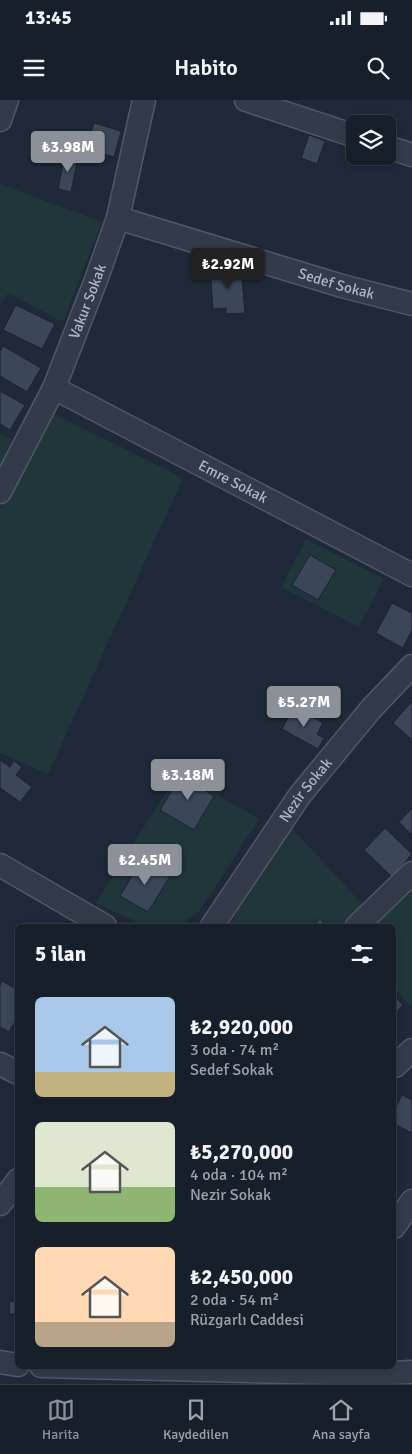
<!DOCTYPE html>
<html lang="tr">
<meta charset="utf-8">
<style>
:root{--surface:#171f2b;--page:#242c37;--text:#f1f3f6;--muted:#9ea2a9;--line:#363d47;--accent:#8c9099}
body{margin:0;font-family:Signika,sans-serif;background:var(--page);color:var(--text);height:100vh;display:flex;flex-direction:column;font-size:19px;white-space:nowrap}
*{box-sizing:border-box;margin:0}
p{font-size:16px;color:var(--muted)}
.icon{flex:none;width:28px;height:28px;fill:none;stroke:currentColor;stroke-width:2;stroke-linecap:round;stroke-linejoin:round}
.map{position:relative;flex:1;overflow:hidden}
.side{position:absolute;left:15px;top:824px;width:381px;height:445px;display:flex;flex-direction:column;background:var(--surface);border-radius:8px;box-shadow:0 2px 8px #0003,0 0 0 1px var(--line)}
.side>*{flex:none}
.controls{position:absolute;left:346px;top:15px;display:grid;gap:10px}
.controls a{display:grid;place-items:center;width:50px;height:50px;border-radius:8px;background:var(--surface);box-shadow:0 2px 8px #0003,0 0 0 1px var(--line);font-size:25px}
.price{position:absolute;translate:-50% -42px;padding:0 11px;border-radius:5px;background:var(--accent);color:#fff;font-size:16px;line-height:32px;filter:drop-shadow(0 1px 2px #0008)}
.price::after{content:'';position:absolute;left:50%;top:30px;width:15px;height:11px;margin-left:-8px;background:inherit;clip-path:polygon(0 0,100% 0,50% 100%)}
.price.selected{background:#222;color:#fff}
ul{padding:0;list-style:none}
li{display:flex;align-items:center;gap:15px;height:125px;padding:0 20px}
li span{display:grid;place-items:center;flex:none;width:140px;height:100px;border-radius:8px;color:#555}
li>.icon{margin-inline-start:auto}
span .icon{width:60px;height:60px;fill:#fffc;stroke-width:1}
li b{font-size:21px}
h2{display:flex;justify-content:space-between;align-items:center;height:60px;padding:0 20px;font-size:21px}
.status{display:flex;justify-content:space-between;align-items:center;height:35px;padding:0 25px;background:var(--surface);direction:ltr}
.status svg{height:14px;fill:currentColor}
header{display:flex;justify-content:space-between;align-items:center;height:65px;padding:0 20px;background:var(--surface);font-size:22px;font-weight:600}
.tabs{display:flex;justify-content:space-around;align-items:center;height:70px;border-top:1px solid var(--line);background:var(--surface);font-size:14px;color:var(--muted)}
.tabs a{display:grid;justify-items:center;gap:2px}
.tabs .selected{color:var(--accent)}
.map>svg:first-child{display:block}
.green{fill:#21363a}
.building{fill:#3b4659;stroke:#1a2230}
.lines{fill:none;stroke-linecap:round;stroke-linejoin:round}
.minor-casing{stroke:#505867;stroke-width:25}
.minor{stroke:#333b4a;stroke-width:22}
.labels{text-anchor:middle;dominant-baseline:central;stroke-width:4;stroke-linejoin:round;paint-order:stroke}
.street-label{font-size:15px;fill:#adb5c6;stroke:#18202e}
</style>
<div class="status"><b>13:45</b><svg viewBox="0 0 49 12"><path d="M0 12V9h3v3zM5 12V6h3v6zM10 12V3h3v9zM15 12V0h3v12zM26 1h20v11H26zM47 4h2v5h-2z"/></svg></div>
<header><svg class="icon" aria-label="menu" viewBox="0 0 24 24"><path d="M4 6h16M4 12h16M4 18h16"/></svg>Habito<svg class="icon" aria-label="search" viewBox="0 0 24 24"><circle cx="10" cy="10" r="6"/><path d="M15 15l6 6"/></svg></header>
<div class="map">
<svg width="412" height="1284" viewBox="0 0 412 1284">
<rect width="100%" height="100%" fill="#1f2939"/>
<!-- green -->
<g class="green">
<polygon points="0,84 102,122 63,222 8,193 0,205"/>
<polygon points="52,313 183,378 48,674 0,653 0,409"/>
<polygon points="0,333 13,340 0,364"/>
<polygon points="306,439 384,479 359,527 281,487"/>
<polygon points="186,661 224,682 219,696 259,719 200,810 184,823 171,826 140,824 96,803"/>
<polygon points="289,725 364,806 344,826 229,826"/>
<polygon points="412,791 412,908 394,887 394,826 374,826"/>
</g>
<!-- building -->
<g class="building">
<polygon points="94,23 121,31 114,57 86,49"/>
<polygon points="309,35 325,41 317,64 301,58"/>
<polygon points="65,54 78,57 71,92 58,89"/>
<polygon points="241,166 245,213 226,214 226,208 213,209 210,169"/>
<polygon points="16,205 55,224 42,249 3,230"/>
<polygon points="3,246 41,268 27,292 0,276 0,251"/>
<polygon points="0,291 25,305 10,330 0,324"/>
<polygon points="310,455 336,470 318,500 292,485"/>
<polygon points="392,503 412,513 412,530 403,548 376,533"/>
<polygon points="412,601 412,640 393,623"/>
<polygon points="294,607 323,623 317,634 324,638 318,649 282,629"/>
<polygon points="0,660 10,667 14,661 22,667 16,675 32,687 20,702 0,688"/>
<polygon points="183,672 210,684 206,691 214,696 194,730 160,710"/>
<polygon points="412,708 412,735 399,722"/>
<polygon points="385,728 412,754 392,777 364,750"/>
<polygon points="142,759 170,776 148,812 120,796"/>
<polygon points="320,819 327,826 312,826"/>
<polygon points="2,881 18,890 18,916 9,932 0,927 0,885"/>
<polygon points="394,896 403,905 394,915"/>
<polygon points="402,995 412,1000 412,1033 394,1024 394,1011"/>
<polygon points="10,1201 18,1202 18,1239 15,1239 17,1214 9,1214"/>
</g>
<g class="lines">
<defs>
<g id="minor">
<polyline points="246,0 355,36"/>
<polyline points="0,20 7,0"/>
<polyline points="388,47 412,55"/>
<path id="s1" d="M 118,118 L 342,186 L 412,204"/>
<path id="s2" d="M 54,288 L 412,475"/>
<path id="s3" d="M 0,392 L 54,288 L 96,180 L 118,118 L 144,0"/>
<polyline points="0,765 105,826"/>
<path id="s4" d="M 212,826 L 300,695 L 371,609 L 412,566"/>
<polyline points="357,826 412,773"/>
<polyline points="0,964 18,973"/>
<polyline points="395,966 412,950"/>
<polyline points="0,1104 18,1080"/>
<polyline points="394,1127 412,1101"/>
<polyline points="0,1262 18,1265"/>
<polyline points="41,1266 369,1274 412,1272"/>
</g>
</defs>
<!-- minor casing -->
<use href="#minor" class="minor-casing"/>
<!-- minor -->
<use href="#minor" class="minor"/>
</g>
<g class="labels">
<!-- street labels -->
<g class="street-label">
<text stroke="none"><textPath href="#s1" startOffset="228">Sedef Sokak</textPath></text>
<text stroke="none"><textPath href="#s3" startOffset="210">Vakur Sokak</textPath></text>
<text stroke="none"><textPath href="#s2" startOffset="202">Emre Sokak</textPath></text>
<text stroke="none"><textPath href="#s4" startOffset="165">Nezir Sokak</textPath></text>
</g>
</g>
</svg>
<div class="controls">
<a><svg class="icon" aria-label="layers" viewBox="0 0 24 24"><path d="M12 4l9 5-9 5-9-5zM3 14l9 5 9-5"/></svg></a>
</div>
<b class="price" style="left:68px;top:73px">₺3.98M</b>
<b class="price selected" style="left:228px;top:190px">₺2.92M</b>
<b class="price" style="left:304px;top:628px">₺5.27M</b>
<b class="price" style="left:188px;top:701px">₺3.18M</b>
<b class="price" style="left:145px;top:786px">₺2.45M</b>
<section class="side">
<h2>5 ilan<svg class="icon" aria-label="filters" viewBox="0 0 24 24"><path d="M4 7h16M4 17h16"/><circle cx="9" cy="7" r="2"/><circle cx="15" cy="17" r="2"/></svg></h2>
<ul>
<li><span style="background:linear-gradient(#a9c7e8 75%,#c2b280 0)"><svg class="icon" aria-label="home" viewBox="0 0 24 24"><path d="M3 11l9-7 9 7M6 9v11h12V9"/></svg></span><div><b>₺2,920,000</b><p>3 oda · 74 m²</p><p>Sedef Sokak</p></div></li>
<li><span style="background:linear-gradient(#dfe7d0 65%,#8fb573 0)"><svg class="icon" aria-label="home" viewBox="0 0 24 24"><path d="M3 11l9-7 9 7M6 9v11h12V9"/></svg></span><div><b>₺5,270,000</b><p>4 oda · 104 m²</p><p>Nezir Sokak</p></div></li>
<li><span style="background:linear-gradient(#ffd9b3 75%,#b9a48a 0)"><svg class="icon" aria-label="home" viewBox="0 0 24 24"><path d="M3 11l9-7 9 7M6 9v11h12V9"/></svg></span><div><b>₺2,450,000</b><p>2 oda · 54 m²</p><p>Rüzgarlı Caddesi</p></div></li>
</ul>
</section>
</div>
<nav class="tabs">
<a class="selected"><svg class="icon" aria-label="map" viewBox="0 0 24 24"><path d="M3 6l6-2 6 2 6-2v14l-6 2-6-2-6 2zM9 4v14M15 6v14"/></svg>Harita</a>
<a><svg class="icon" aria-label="saved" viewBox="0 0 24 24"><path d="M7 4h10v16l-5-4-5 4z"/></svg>Kaydedilen</a>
<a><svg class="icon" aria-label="home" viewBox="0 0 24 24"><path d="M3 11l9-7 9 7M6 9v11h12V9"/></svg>Ana sayfa</a>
</nav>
